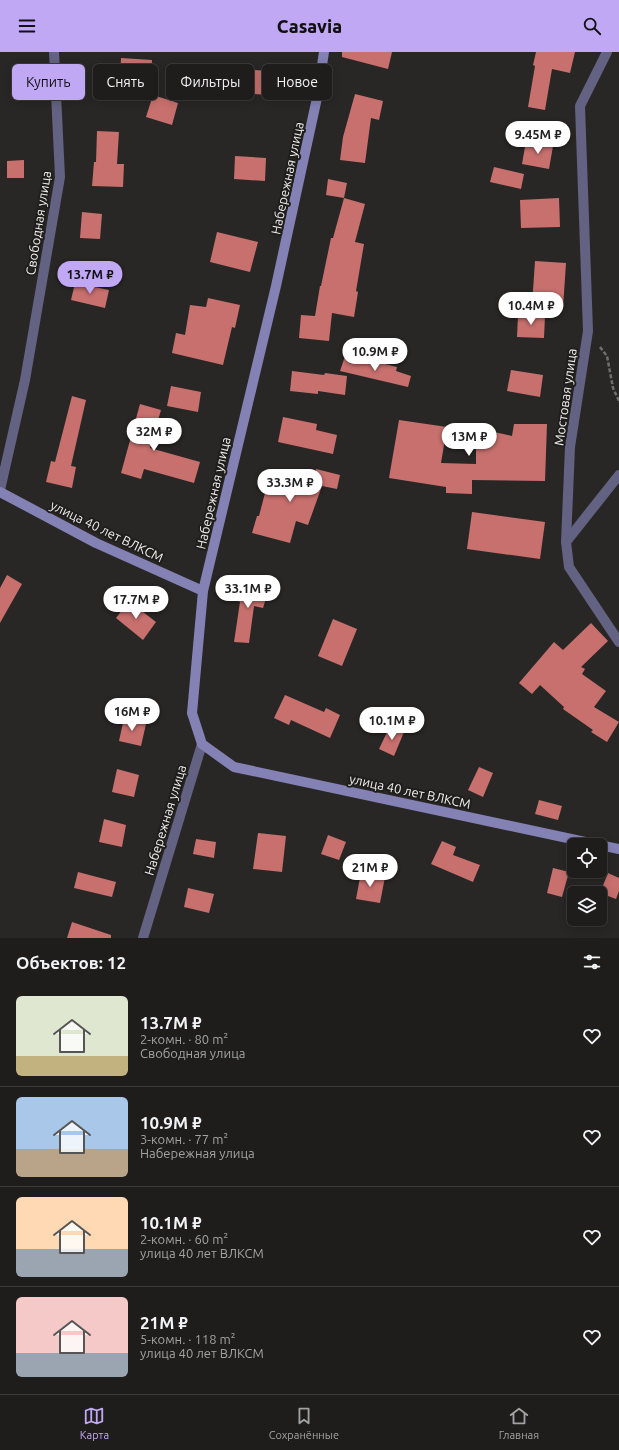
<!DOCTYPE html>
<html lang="ru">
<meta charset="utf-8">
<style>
:root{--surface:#1f1d1c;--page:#272625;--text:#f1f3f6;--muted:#a1a2a3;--line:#3c3b3b;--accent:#c0a8f4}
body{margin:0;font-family:Ubuntu,sans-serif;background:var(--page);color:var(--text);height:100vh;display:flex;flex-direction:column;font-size:15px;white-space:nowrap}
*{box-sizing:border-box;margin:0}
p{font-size:13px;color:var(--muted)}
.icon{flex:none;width:22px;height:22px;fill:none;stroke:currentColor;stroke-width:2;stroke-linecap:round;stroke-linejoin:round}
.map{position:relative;height:886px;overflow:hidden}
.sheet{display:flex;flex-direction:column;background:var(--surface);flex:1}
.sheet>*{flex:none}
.hud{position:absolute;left:12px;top:12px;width:400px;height:36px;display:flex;gap:8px}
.buttons{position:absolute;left:567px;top:786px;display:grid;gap:8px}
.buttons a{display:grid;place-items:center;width:40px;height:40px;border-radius:6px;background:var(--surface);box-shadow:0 2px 10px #0003,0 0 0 1px var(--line);font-size:20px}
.price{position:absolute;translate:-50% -34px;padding:0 9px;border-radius:14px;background:#fff;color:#222;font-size:13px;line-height:26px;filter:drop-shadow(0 1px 2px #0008)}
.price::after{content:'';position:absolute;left:50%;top:24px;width:12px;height:9px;margin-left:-6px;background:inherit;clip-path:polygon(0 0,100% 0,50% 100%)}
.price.active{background:var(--accent);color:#111}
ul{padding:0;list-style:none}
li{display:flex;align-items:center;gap:12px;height:100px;padding:0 16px}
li+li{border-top:1px solid var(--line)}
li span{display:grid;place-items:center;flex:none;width:112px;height:80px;border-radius:6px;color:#555}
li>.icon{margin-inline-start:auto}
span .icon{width:48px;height:48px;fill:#fffc;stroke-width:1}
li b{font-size:17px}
h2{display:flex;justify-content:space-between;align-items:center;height:48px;padding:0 16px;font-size:17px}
.pill{padding:0 14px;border-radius:6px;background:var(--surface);box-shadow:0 2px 10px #0003,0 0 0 1px var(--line);font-size:14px;line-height:36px}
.pill.active{background:var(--accent);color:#111}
header{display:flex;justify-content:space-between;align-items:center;height:52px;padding:0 16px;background:var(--accent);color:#111;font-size:18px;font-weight:800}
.tabs{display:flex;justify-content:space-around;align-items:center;height:56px;border-top:1px solid var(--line);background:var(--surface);font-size:11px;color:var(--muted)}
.tabs a{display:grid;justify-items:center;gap:2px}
.tabs .active{color:var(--accent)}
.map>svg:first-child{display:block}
.building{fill:#c7706e}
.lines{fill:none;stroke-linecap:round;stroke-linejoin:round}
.path{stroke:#716f6d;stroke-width:2.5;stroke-dasharray:4 2;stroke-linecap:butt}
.street{stroke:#636282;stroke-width:10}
.secondary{stroke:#8482b5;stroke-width:10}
.labels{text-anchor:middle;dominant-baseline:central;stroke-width:4;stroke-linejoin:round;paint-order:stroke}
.street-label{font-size:13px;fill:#f0efed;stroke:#1f1e1c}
</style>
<header><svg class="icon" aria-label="menu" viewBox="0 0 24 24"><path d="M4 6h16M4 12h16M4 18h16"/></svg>Casavia<svg class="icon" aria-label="search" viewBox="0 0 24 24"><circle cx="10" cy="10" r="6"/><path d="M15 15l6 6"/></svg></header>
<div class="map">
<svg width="619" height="886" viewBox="0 0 619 886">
<rect width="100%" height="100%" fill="#292725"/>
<!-- building -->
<g class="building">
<polygon points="342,0 392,0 388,17 342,5"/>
<polygon points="536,0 575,0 570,21 552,17 545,58 528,55 535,14 533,13"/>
<polygon points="121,6 152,8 151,31 120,29"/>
<polygon points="239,17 270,19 269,43 238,41"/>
<polygon points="355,42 383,49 379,68 371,66 365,111 340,108 343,85"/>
<polygon points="153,43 178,51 172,73 146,65"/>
<polygon points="97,79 119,80 117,112 124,112 123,135 92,134 94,110 96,110"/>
<polygon points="526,89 553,94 549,117 522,112"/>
<polygon points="235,104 266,106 265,129 234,127"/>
<polygon points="24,108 24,126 7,126 7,109"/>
<polygon points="494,115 524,122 521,137 490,130"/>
<polygon points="328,127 347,131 344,146 326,143"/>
<polygon points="344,146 365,152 355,190 364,192 356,239 358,240 354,265 332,261 329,289 299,286 301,263 315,264 320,234 321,234 331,186 333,186"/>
<polygon points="559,146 560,175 521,176 520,148"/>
<polygon points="82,160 102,162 100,187 80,186"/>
<polygon points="217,180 258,190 250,220 210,210"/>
<polygon points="535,209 566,211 563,256 532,253"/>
<polygon points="75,231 109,238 105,256 71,248"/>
<polygon points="208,246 240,253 235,276 232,275 223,313 172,301 176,281 185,283 190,253 206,255"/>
<polygon points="518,263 545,264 544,286 517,285"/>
<polygon points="345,304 376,313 377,310 397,315 396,319 411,324 408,335 340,319"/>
<polygon points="511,318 543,323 540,345 507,339"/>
<polygon points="292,319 324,323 325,321 347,324 345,343 318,339 318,342 290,339"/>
<polygon points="171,334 201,340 198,360 167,354"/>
<polygon points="72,344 86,348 71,414 76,415 72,436 46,430 51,409 55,410"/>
<polygon points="140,352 161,358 150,396 200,410 194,431 144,417 141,427 121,421"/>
<polygon points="283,365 317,372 316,378 337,383 333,402 278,390"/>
<polygon points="399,368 447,375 441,411 476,412 476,394 481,394 485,378 512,384 514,372 547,372 545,429 472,428 472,442 446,441 446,435 389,426"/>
<polygon points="316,417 340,423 337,437 322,434 308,473 296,469 290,491 252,481 257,464 259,464 271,418 314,429"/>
<polygon points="472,460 545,470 540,507 467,497"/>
<polygon points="7,523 22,532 0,571 0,536"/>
<polygon points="242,529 269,537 263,556 254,554 249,591 234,590 240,550 237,548"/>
<polygon points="129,549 156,570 143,588 116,566"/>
<polygon points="333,567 357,577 342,614 318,604"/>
<polygon points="591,571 608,589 581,615 585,617 582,622 606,639 594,655 619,670 607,690 591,680 593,678 563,657 564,655 540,633 532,642 519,631 554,590 563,598"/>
<polygon points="285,643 324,660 326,656 340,663 330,686 291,668 289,673 274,666"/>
<polygon points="124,666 146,672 141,694 119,689"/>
<polygon points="390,674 404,680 394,704 379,697"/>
<polygon points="479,715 493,721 483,745 468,738"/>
<polygon points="117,717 139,723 134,745 112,740"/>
<polygon points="539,748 562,754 558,768 535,762"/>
<polygon points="104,767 126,773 122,795 99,790"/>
<polygon points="258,781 286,784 282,820 253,817"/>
<polygon points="328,783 346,790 339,808 321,802"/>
<polygon points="196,787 216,790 214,806 193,802"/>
<polygon points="442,789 456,795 453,803 480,813 473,830 431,812"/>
<polygon points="553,816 569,820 562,845 547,841"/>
<polygon points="78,820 116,830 112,845 74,836"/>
<polygon points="361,820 385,825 380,851 356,847"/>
<polygon points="608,821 619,826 619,839 616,847 600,841"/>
<polygon points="188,836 214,842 209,861 184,855"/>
<polygon points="72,870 111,883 111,886 67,886"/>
</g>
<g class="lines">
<!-- path -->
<polyline class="path" points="600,295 607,304 613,336 619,349"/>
<!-- street -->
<g class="street">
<polyline points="607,0 580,54 588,279 570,395 566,490 569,515 619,590"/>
<polyline points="0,438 25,328 60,125 54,0"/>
<polyline points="566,490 619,423"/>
<polyline points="143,886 202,692"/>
</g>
<!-- secondary -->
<g class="secondary">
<polyline points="324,0 317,46 276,234 203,539 192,661 202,692 234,715 619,797"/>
<polyline points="0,440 96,491 203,539"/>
</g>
</g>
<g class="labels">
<!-- street labels -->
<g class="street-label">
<text transform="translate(287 126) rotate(-78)">Набережная улица</text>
<text transform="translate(38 171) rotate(-81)">Свободная улица</text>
<text transform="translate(565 345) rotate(-82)">Мостовая улица</text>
<text transform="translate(213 441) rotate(-77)">Набережная улица</text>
<text transform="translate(107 479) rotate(26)">улица 40 лет ВЛКСМ</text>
<text transform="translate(410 739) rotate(12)">улица 40 лет ВЛКСМ</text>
<text transform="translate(165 768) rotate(-73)">Набережная улица</text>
</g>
</g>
</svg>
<div class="buttons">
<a><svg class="icon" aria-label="locate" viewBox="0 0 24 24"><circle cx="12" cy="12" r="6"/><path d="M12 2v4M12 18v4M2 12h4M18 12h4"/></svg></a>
<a><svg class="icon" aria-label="layers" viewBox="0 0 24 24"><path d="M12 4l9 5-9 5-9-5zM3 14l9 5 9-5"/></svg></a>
</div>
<b class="price" style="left:538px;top:103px">9.45M ₽</b>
<b class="price active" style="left:90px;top:243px">13.7M ₽</b>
<b class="price" style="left:531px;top:274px">10.4M ₽</b>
<b class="price" style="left:375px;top:320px">10.9M ₽</b>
<b class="price" style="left:154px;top:400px">32M ₽</b>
<b class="price" style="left:469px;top:405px">13M ₽</b>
<b class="price" style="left:290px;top:451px">33.3M ₽</b>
<b class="price" style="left:248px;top:557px">33.1M ₽</b>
<b class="price" style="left:136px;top:568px">17.7M ₽</b>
<b class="price" style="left:132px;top:680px">16M ₽</b>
<b class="price" style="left:392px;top:689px">10.1M ₽</b>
<b class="price" style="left:370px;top:836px">21M ₽</b>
<div class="hud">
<a class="pill active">Купить</a>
<a class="pill">Снять</a>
<a class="pill">Фильтры</a>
<a class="pill">Новое</a>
</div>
</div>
<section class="sheet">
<h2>Объектов: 12<svg class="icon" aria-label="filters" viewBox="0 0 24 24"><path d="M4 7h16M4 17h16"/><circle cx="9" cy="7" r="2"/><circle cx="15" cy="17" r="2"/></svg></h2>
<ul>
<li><span style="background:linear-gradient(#dfe7d0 75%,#c2b280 0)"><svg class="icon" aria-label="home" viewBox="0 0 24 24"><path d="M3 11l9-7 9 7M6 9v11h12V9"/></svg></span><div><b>13.7M ₽</b><p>2-комн. · 80 m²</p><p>Свободная улица</p></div><svg class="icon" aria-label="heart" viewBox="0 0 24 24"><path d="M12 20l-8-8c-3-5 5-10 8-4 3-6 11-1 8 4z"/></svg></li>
<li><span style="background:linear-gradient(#a9c7e8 65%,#b9a48a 0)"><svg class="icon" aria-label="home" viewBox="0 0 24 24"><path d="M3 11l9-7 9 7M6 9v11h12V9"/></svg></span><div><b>10.9M ₽</b><p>3-комн. · 77 m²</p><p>Набережная улица</p></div><svg class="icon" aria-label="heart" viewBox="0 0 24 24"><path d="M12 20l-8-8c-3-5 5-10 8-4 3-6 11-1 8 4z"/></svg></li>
<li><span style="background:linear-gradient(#ffd9b3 65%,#9aa5b1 0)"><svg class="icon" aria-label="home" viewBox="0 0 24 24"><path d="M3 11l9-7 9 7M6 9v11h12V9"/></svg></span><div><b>10.1M ₽</b><p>2-комн. · 60 m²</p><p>улица 40 лет ВЛКСМ</p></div><svg class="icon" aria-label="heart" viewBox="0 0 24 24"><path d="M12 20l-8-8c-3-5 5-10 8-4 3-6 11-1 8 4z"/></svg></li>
<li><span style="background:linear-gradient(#f6c9c9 70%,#9aa5b1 0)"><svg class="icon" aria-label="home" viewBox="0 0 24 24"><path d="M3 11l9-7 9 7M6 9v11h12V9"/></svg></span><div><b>21M ₽</b><p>5-комн. · 118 m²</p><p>улица 40 лет ВЛКСМ</p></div><svg class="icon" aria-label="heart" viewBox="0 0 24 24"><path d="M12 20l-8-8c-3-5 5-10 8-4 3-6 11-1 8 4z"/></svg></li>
</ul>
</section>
<nav class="tabs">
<a class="active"><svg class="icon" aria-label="map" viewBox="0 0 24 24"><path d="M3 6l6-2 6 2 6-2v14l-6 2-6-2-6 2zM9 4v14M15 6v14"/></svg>Карта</a>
<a><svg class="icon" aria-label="saved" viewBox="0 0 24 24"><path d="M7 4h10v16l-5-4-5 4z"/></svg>Сохранённые</a>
<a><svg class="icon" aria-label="home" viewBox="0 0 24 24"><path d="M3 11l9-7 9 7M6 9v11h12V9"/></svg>Главная</a>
</nav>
